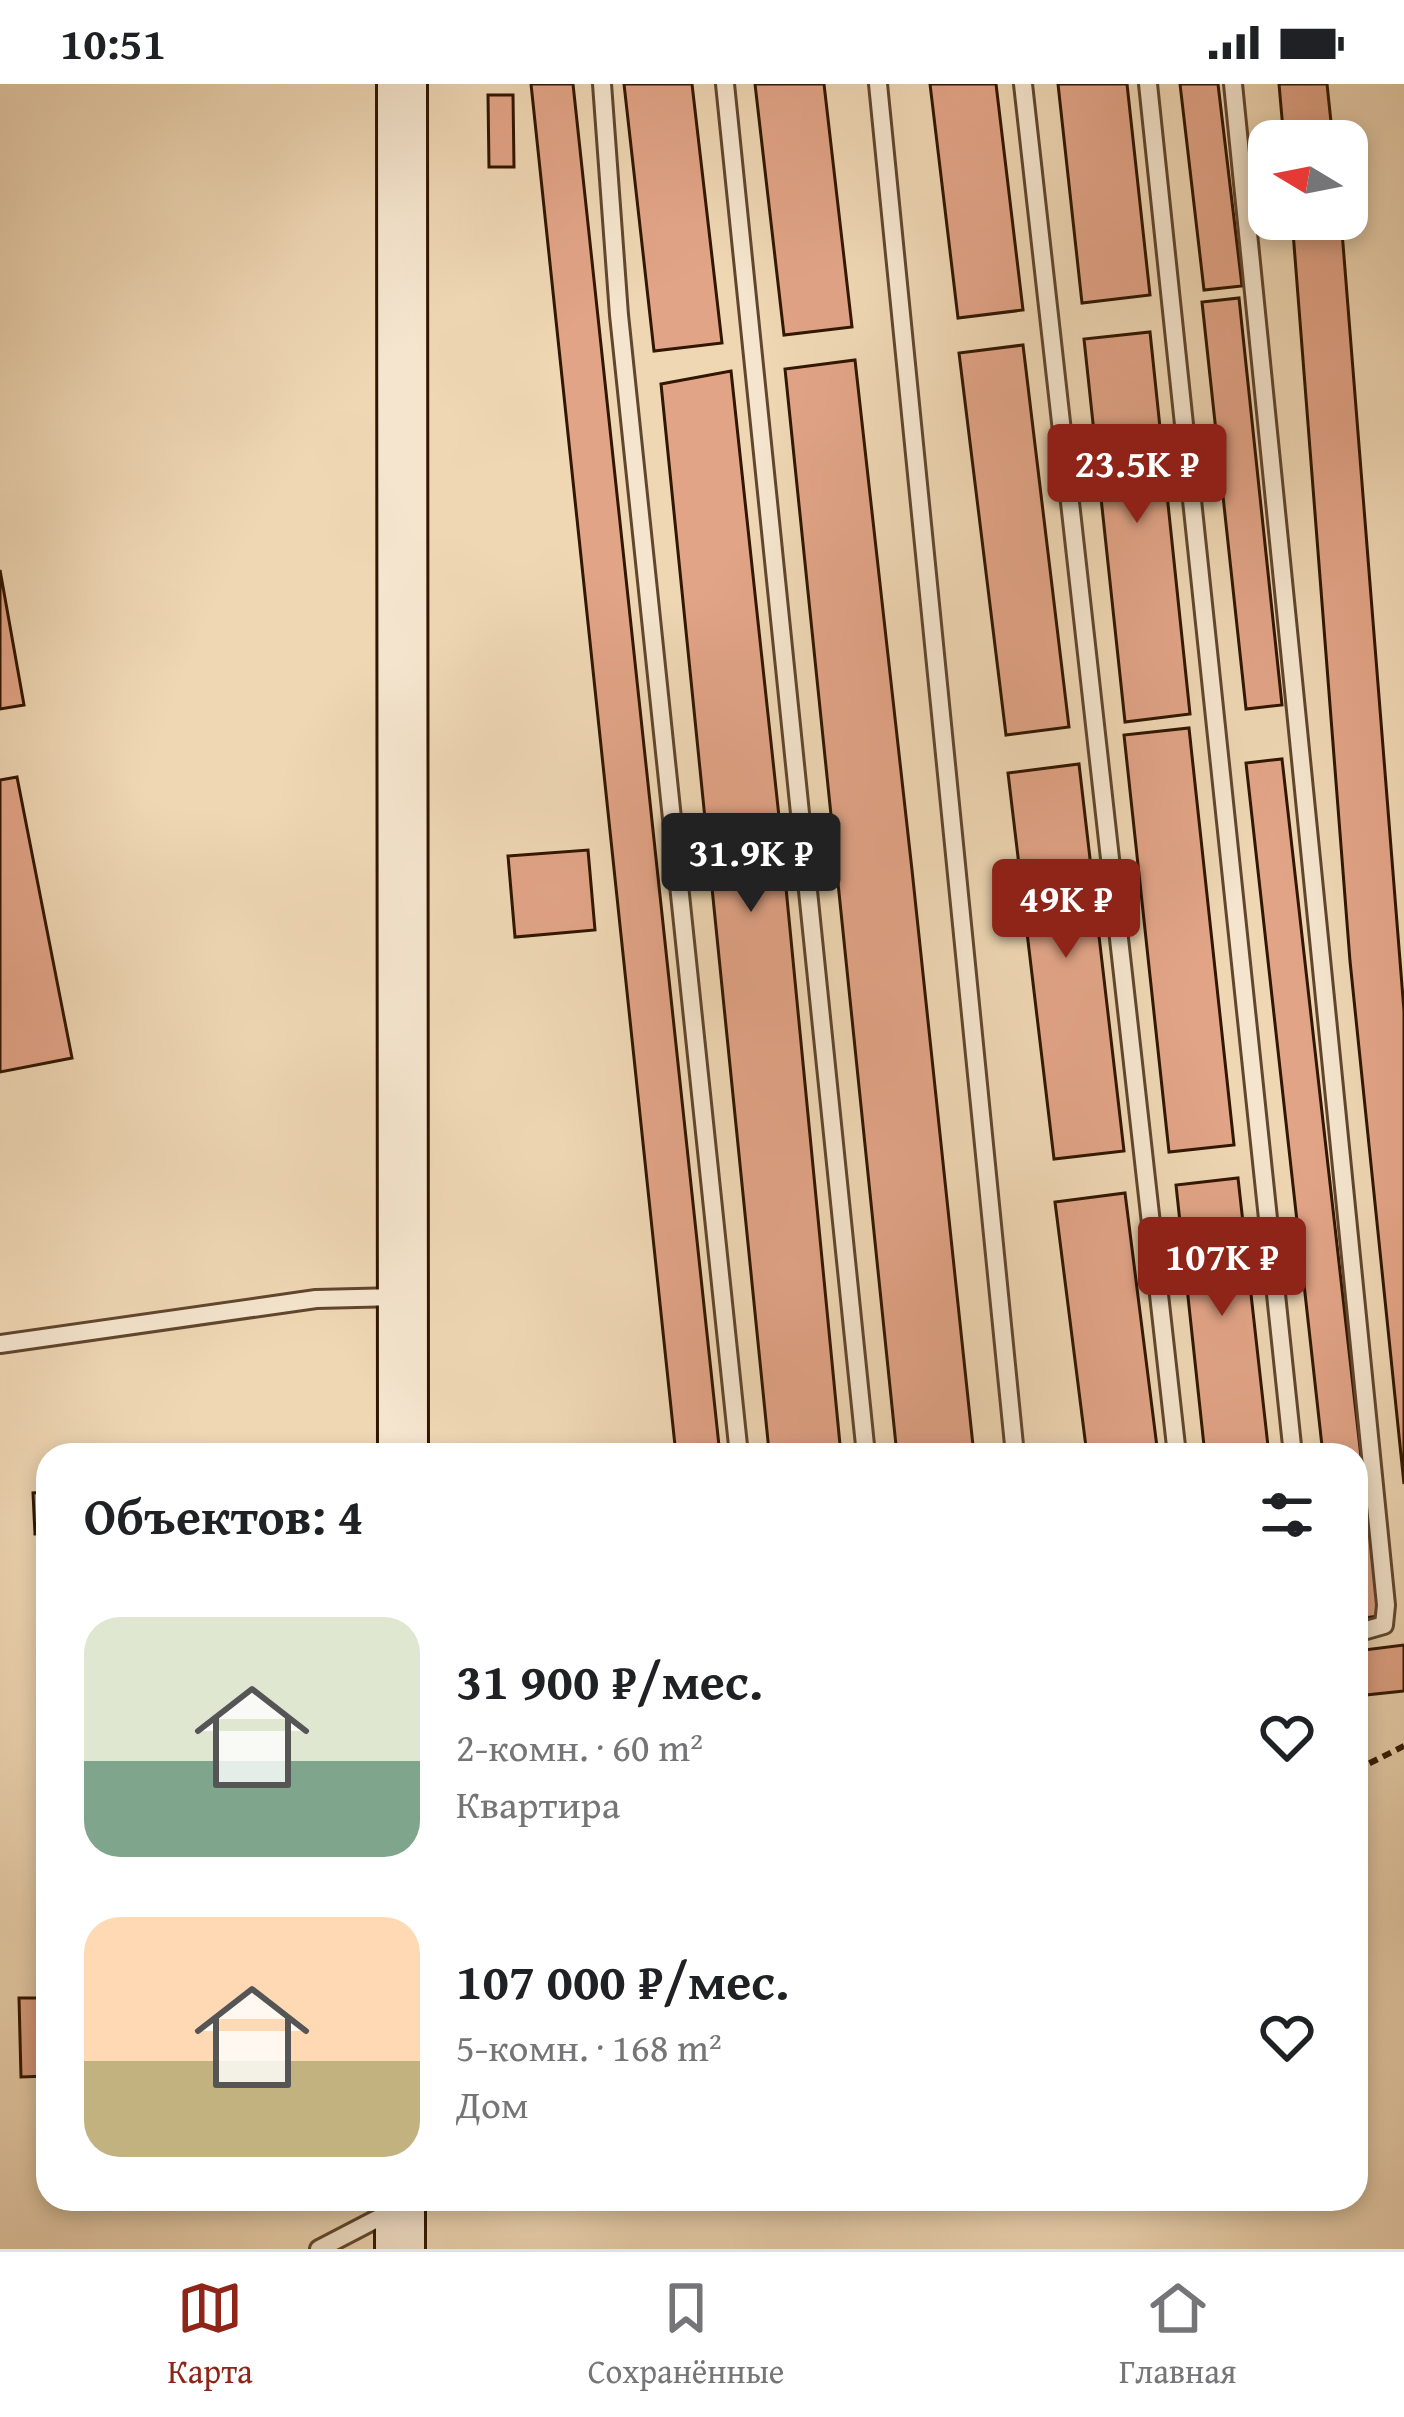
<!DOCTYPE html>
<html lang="ru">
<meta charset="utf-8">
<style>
:root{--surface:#fff;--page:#f2f2f2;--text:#202124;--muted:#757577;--line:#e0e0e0;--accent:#8f2418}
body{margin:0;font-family:"Gentium Book Plus",serif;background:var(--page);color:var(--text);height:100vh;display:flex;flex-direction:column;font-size:45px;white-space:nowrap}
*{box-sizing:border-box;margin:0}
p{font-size:39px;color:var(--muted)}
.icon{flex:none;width:66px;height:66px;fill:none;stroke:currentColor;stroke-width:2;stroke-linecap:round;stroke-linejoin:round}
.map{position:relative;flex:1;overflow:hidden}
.sheet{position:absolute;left:36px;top:1359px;width:1332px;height:768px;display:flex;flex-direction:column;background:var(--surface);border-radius:36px;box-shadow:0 6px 18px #0003}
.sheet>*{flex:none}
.needle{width:78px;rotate:280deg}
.tools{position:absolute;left:1248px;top:36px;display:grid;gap:24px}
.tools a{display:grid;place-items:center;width:120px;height:120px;border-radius:24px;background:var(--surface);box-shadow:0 6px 18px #0003;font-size:60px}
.price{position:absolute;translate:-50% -102px;padding:0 27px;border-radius:12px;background:var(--accent);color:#fff;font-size:39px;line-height:78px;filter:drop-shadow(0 3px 6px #0008)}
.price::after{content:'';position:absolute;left:50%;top:72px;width:36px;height:27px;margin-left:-18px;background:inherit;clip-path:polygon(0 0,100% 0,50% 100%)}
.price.selected{background:#222;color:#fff}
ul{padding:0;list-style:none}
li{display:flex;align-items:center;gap:36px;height:300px;padding:0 48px}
li span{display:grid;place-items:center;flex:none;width:336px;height:240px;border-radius:36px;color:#555}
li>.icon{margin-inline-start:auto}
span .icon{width:144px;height:144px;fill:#fffc;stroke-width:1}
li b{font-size:51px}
h2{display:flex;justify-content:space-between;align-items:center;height:144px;padding:0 48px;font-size:51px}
.status{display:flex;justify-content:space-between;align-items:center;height:84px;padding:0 60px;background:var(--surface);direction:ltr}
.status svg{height:33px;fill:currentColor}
.dock{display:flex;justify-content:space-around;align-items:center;height:168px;border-top:3px solid var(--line);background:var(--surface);font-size:33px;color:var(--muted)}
.dock a{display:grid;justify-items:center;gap:6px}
.dock .selected{color:var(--accent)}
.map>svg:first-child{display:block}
.building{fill:#e2a487;stroke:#311600;stroke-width:3}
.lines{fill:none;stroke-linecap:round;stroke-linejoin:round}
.service-casing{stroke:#60462d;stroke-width:22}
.secondary-casing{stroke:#311600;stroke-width:54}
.path{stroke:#311600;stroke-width:6;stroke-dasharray:9 6;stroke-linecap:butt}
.service{stroke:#f5e5ce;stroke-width:16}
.secondary{stroke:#f5e5ce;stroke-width:48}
</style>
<div class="status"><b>10:51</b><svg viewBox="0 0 49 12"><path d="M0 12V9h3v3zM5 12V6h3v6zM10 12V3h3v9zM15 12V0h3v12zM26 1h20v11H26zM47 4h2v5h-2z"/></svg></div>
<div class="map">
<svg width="1404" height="2165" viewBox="0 0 1404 2165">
<rect width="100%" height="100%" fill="#efd7b4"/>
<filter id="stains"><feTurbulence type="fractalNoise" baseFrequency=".00167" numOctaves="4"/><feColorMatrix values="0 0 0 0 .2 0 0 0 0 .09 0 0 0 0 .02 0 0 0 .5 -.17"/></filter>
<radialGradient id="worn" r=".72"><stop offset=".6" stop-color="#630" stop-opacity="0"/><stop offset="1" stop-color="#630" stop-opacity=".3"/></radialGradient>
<!-- building -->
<g class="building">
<polygon points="531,0 573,0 720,1371 676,1371"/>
<polygon points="624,0 692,0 722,259 654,267"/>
<polygon points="755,0 824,0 852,243 784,251"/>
<polygon points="930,0 996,0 1023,226 958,234"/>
<polygon points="1058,0 1127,0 1150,211 1082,219"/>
<polygon points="1180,0 1218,0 1242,202 1204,206"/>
<polygon points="1279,0 1327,0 1333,57 1284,57"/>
<polygon points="488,11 513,11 514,83 489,83"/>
<polygon points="1292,135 1341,135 1404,927 1404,1400 1350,877"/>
<polygon points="1239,214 1282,621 1246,625 1202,218"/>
<polygon points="1150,248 1190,630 1125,638 1084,255"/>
<polygon points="1023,261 1069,643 1006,651 959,269"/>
<polygon points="855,276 912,786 974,1371 897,1371 785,285"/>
<polygon points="731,287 780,742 841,1371 769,1367 661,300"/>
<polygon points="0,486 24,621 0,625"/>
<polygon points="1189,644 1234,1061 1169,1068 1124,651"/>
<polygon points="1282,675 1379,1532 1356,1535 1356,1371 1323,1371 1246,679"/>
<polygon points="1079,680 1124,1067 1054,1075 1008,689"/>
<polygon points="17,693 72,974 0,988 0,696"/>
<polygon points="588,766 595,846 515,853 508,772"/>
<polygon points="1238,1094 1269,1371 1205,1371 1176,1101"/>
<polygon points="1125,1109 1158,1371 1087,1371 1055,1118"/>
<polygon points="48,1408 48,1449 35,1450 33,1409"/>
<polygon points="1404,1561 1404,1607 1356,1612 1356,1567"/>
<polygon points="19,1914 48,1914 48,1992 21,1993"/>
</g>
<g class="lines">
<defs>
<g id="service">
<polyline points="602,0 619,231 739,1371"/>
<polyline points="725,0 866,1371"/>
<polyline points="878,0 1015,1371"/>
<polyline points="1023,0 1177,1371"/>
<polyline points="1148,0 1293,1371"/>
<polyline points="1233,0 1386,1521 1384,1541 1356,1549"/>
<polyline points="0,1260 316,1215 398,1213"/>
<polyline points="319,2165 394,2126"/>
</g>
<g id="secondary">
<polyline points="402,0 403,1371"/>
<polyline points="400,2115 400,2165"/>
</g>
</defs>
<!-- service casing -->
<use href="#service" class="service-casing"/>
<!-- secondary casing -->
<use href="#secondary" class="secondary-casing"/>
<!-- path -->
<polyline class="path" points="1356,1686 1404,1662"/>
<!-- service -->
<use href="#service" class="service"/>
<!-- secondary -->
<use href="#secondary" class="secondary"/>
</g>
<rect width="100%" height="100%" filter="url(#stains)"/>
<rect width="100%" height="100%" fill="url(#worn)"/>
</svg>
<div class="tools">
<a><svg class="needle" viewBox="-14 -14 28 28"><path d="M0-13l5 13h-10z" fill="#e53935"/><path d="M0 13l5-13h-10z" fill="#757577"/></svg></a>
</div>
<b class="price" style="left:1137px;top:442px">23.5K ₽</b>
<b class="price selected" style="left:751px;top:831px">31.9K ₽</b>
<b class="price" style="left:1066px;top:877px">49K ₽</b>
<b class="price" style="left:1222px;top:1235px">107K ₽</b>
<section class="sheet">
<h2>Объектов: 4<svg class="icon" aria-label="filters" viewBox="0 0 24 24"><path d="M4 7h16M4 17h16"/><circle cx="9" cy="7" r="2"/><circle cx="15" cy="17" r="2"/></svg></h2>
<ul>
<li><span style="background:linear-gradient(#dfe7d0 60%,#7fa58c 0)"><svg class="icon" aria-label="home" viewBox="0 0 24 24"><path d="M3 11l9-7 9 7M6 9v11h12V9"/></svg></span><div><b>31 900 ₽/мес.</b><p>2-комн. · 60 m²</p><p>Квартира</p></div><svg class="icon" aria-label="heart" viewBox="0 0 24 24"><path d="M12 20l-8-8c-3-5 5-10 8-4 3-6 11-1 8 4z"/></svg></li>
<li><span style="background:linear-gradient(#ffd9b3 60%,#c2b280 0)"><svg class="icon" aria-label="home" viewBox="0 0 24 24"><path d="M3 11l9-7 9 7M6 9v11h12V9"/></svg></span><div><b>107 000 ₽/мес.</b><p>5-комн. · 168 m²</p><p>Дом</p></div><svg class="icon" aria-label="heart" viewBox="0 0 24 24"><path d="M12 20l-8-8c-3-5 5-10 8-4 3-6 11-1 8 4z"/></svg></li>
</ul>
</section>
</div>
<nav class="dock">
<a class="selected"><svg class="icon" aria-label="map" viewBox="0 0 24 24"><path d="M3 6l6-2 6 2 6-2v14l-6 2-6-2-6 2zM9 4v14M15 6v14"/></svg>Карта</a>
<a><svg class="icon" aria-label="saved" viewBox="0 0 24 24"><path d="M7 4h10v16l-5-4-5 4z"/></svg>Сохранённые</a>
<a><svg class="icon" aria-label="home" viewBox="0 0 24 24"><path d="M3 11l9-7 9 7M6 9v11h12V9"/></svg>Главная</a>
</nav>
